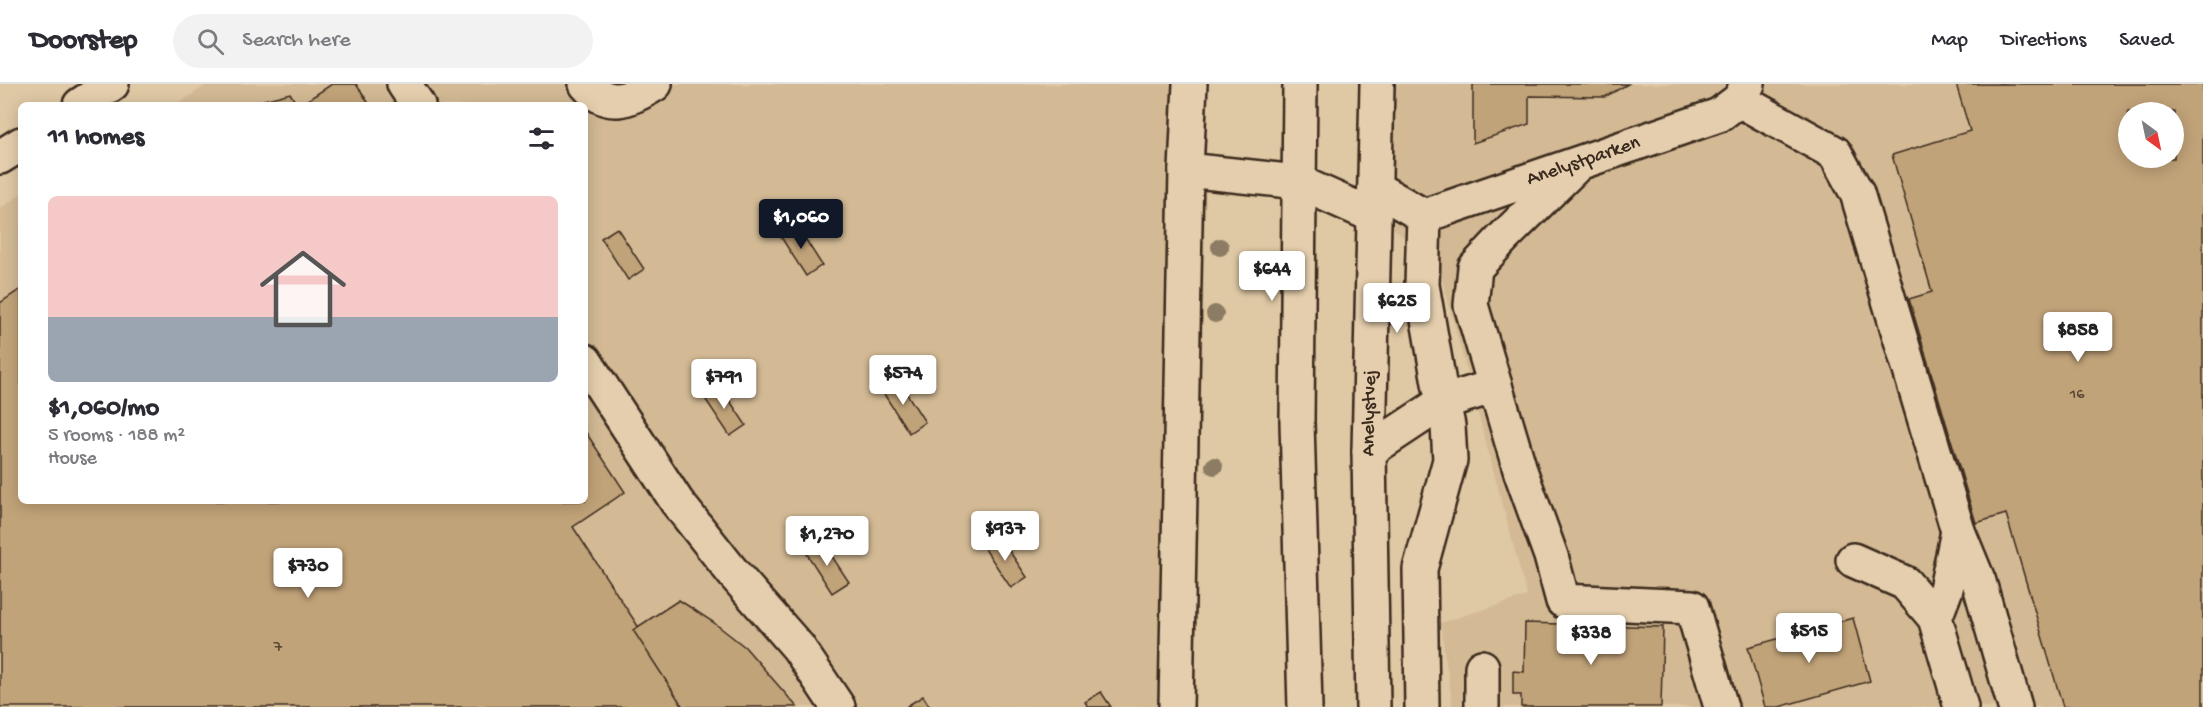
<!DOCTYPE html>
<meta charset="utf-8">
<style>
:root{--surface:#fff;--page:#f2f2f3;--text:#2b2b33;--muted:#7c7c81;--line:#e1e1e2;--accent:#111827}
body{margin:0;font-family:"Gochi Hand",sans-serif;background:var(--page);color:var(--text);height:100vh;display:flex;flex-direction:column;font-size:22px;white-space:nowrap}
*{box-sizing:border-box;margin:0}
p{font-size:20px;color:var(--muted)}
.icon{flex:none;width:33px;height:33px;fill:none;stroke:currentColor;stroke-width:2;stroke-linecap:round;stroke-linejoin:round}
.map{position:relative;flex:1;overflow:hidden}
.panel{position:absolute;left:18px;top:18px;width:570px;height:402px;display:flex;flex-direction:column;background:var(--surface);border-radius:9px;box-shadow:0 3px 15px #0003}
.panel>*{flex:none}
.needle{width:39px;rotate:147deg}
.buttons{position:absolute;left:2118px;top:18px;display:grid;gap:12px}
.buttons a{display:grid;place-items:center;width:66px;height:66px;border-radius:50%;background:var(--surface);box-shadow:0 3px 15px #0003;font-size:30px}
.price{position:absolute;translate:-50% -51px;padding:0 14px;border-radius:6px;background:#fff;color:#222;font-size:20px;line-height:39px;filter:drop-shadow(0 2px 3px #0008)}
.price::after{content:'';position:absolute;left:50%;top:36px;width:18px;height:14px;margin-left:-9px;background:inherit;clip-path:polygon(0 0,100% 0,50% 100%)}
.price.on{background:var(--accent);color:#fff}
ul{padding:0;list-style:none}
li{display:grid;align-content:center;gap:12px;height:318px;padding:0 30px}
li+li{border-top:2px solid var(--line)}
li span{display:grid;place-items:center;height:186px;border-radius:9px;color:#555}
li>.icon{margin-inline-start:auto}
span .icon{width:108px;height:108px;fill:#fffc;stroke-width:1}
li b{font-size:26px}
h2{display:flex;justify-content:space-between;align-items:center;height:72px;padding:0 30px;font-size:26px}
header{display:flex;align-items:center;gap:36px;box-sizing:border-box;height:84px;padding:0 30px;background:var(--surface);border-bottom:2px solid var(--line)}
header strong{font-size:28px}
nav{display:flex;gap:33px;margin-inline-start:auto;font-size:21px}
.search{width:420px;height:54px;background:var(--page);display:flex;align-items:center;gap:15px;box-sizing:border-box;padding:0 21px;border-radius:33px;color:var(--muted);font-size:22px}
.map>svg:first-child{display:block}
.built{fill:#d3ba95;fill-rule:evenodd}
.building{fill:#c1a379;stroke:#3b2a1e;stroke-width:1.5;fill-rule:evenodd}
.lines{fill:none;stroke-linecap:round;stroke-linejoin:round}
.minor-casing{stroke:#3b2a1e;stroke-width:38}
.minor{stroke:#e4cead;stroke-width:33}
.tree{fill:#8b7c63}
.labels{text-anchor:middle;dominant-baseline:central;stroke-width:5;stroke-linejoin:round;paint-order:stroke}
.number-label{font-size:16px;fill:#5c4835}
.street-label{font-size:20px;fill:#3b2a1e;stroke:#e4cead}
</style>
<header>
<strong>Doorstep</strong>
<div class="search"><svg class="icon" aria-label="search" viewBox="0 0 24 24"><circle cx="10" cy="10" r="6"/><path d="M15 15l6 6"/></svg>Search here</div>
<nav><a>Map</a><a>Directions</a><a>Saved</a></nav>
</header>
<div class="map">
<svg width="2203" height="623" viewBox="0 0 2203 623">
<rect width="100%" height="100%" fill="#dfc8a4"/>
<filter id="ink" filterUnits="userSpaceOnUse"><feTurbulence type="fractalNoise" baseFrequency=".0167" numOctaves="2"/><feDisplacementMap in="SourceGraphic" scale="12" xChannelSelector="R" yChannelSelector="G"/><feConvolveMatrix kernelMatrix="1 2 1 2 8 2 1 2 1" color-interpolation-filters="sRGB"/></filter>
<g filter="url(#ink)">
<!-- built -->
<g class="built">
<polygon points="208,0 1208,0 1195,623 0,623 0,124 21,110 21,417 585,417 585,21 176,21"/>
<path d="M 1392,0 L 2203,0 L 2203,623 L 1453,623 L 1440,539 L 1527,512 L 1440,188 L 1386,137 ZM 2128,28 L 2174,28 L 2174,74 L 2128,74 Z"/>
</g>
<!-- building -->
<g class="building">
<polygon points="332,0 356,0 370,21 300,21"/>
<polygon points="1473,0 1628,0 1605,13 1529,12 1529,40 1473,59"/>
<path d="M 1956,0 L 2203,0 L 2203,623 L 2063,623 L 2006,430 L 1976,439 L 1909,215 L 1932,208 L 1892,71 L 1970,47 ZM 2128,28 L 2174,28 L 2174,74 L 2128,74 Z"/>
<polygon points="290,9 297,21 252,21 252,19"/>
<polygon points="795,139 822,181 806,192 779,150"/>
<polygon points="617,144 644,185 628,196 601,154"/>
<polygon points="21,205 21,417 585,417 585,347 625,408 573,443 691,623 0,623 0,219"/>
<polygon points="898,296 925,338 909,349 882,307"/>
<polygon points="718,299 746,341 730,352 702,310"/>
<polygon points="999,452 1027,493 1011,504 983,462"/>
<polygon points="821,456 849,498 832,509 805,467"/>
<polygon points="679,516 713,538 745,563 797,623 683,623 633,546"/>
<polygon points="1853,534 1870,597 1779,623 1765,623 1748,563"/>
<polygon points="1525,539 1663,543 1661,623 1521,623 1521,611 1513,611 1513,587 1524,588"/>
<polygon points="1101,608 1111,623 1088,623 1085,618"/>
<polygon points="923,612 930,623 907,623 907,622"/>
</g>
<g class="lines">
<defs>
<g id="minor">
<polyline points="404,0 418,21"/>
<path d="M 586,0 C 608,26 630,16 655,0"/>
<polyline points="1300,0 1297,338 1305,623"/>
<polyline points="1739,16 1835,69 1857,109 1958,447 1979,498 2015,623"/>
<polyline points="80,21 112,0"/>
<polyline points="0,73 21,60"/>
<polyline points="1578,80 1504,153 1475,184 1471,221 1521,389 1551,472 1563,517 1692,523 1721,623"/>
<polyline points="1186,86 1298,98 1374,132"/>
<path id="s1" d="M 1375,104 L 1424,132 L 1719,31 L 1739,16 L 1748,0"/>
<polyline points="585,277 677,418 734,490 798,563 838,623"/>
<polyline points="1369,367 1443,318 1495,302"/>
<polyline points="1958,447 1946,505 1935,534 1961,623"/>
<polyline points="1853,476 1905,499 1935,534"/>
<polyline points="1176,623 1186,86 1190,0"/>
<path id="s2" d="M 1373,623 L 1369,367 L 1377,0"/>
<polyline points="1422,623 1420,485 1450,376 1448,342 1439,299 1422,201 1424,132"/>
<polyline points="1482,623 1482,583"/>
</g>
</defs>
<!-- minor casing -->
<use href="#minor" class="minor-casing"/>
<!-- minor -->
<use href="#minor" class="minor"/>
</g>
<!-- trees -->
<g class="tree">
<circle cx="1220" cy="163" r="9"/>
<circle cx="1215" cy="230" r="9"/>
<circle cx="1214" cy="382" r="9"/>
</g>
</g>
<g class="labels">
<!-- number labels -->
<g class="number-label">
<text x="2077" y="311">16</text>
<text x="278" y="564">7</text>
</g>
<!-- street labels -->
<g class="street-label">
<text stroke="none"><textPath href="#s1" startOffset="225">Anelystparken</textPath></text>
<text stroke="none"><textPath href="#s2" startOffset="294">Anelystvej</textPath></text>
</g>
</g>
</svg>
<div class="buttons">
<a><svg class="needle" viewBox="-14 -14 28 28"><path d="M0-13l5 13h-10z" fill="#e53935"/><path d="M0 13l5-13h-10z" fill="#7c7c81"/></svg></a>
</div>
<b class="price on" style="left:801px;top:166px">$1,060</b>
<b class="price" style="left:1272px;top:218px">$644</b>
<b class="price" style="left:1397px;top:250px">$625</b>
<b class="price" style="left:2078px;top:279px">$858</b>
<b class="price" style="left:903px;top:322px">$574</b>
<b class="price" style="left:724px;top:326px">$791</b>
<b class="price" style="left:1005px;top:478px">$937</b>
<b class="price" style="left:827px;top:483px">$1,270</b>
<b class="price" style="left:308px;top:515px">$730</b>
<b class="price" style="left:1809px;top:580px">$515</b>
<b class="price" style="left:1591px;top:582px">$338</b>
<section class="panel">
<h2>11 homes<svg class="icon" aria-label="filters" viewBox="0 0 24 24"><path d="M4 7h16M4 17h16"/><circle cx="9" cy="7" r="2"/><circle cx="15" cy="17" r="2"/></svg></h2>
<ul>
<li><span style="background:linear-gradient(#f6c9c9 65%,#9aa5b1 0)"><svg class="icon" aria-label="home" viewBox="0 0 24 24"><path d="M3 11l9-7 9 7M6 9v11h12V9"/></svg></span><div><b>$1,060/mo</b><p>5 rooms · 188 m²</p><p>House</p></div></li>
</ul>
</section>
</div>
